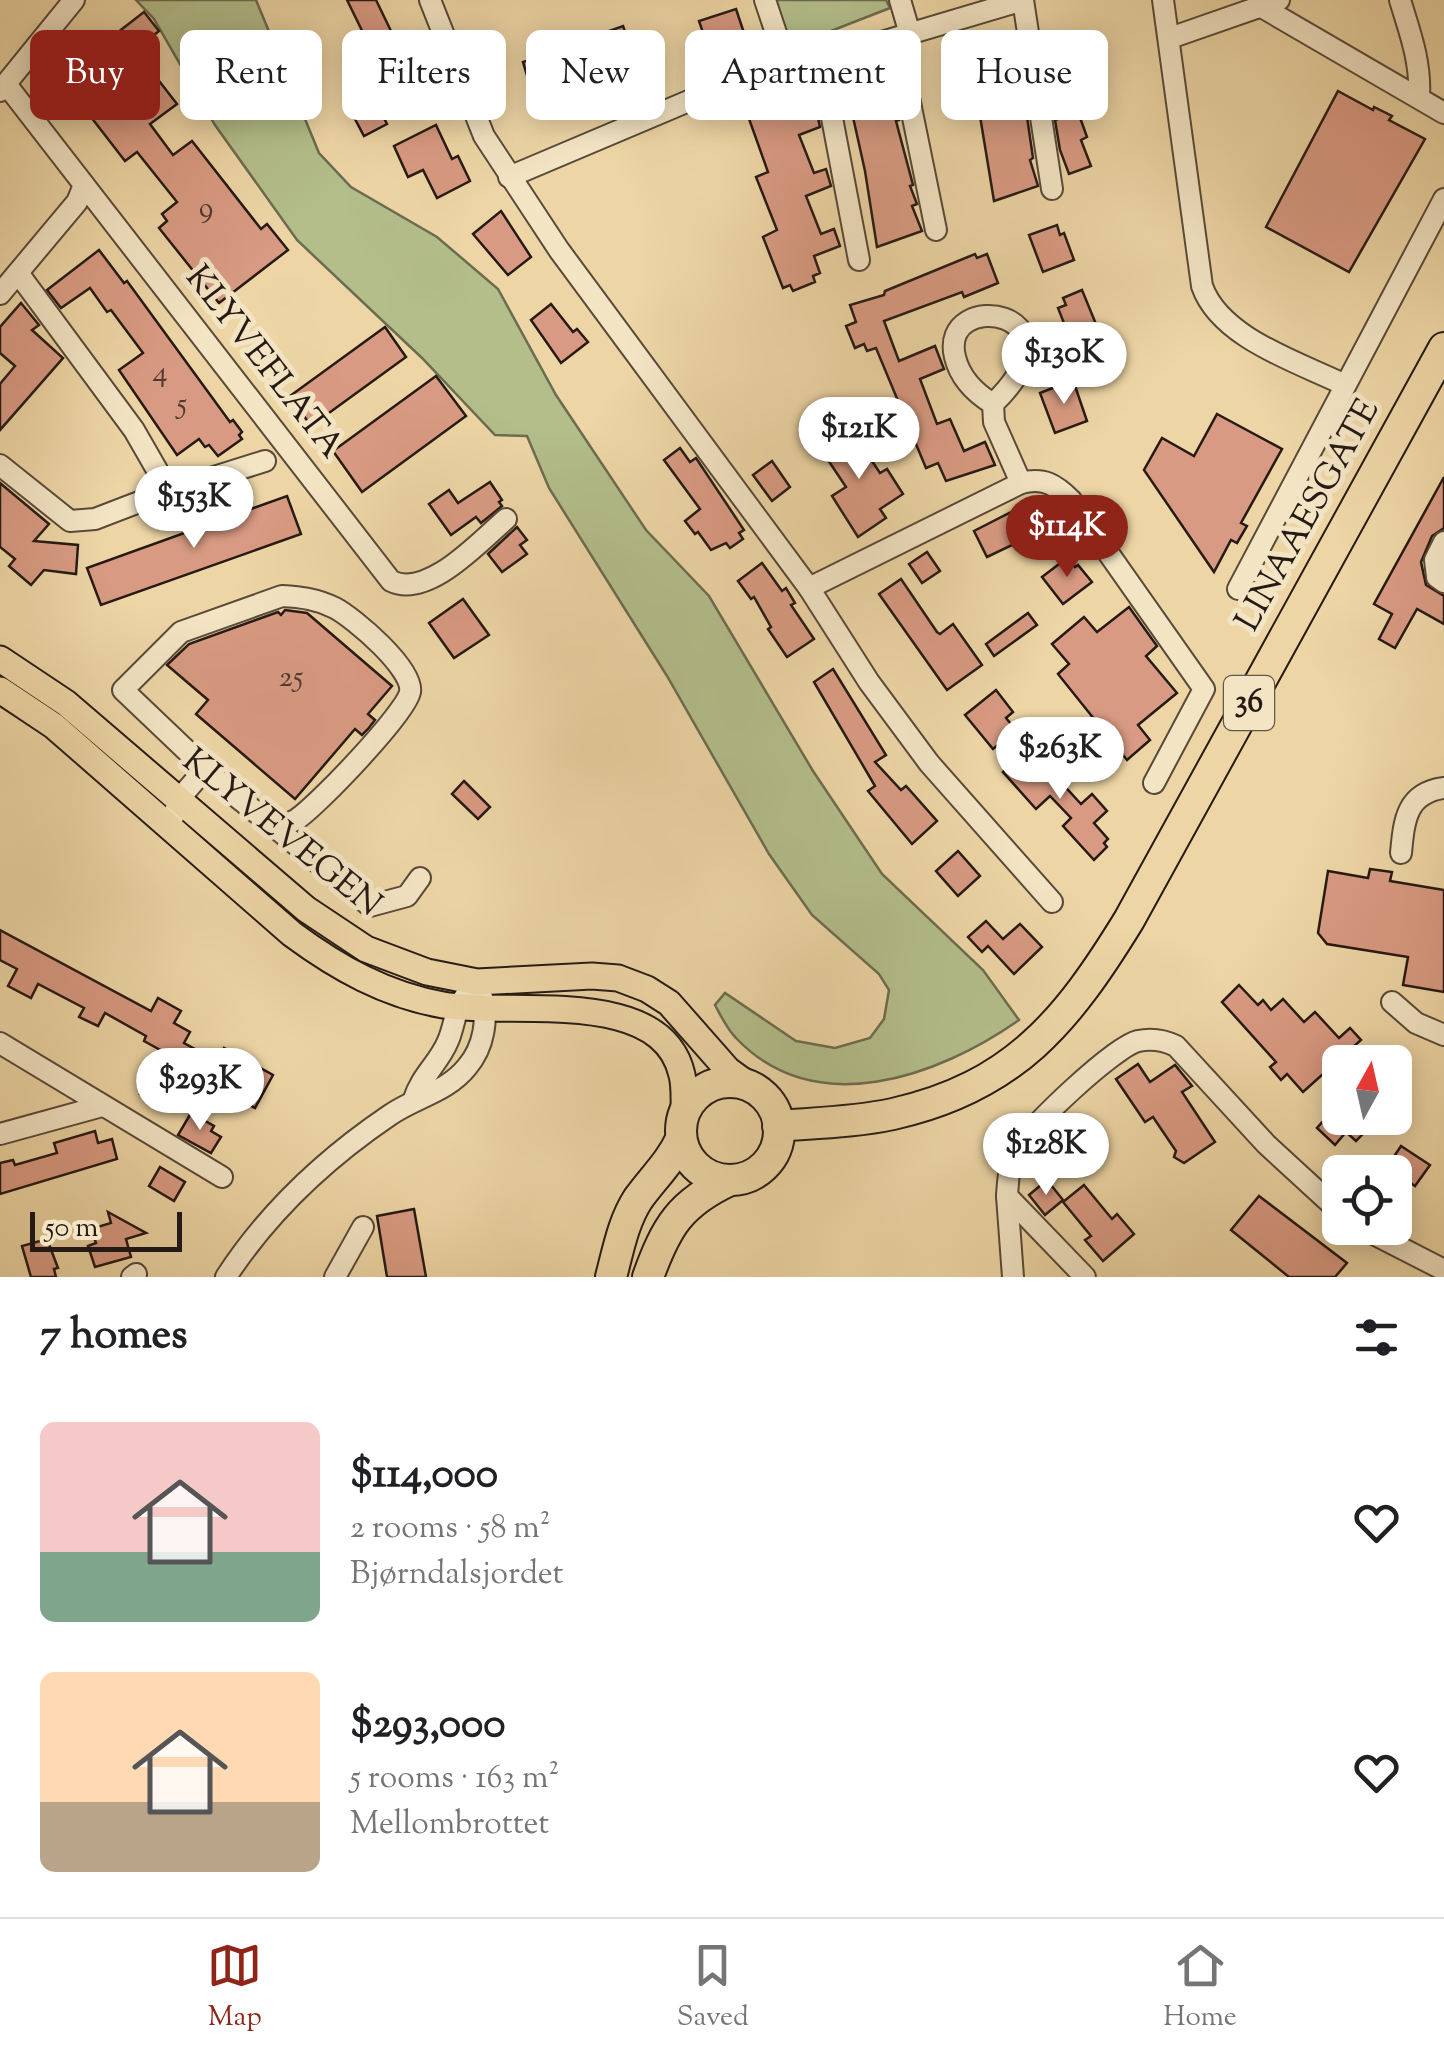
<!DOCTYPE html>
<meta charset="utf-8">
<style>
:root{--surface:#fff;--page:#f2f2f2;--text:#202124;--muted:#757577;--line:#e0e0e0;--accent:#8f2418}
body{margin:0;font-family:"Sorts Mill Goudy",serif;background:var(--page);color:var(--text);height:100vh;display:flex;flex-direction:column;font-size:38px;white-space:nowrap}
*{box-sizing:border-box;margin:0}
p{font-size:32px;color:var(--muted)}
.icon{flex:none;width:55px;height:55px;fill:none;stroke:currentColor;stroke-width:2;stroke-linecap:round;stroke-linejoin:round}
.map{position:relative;height:1277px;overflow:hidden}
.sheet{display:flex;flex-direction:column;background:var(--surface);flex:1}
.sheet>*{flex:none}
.top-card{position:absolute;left:30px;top:30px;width:1385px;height:90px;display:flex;gap:20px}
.needle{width:65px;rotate:8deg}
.tools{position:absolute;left:1322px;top:1045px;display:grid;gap:20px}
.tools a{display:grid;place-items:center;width:90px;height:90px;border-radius:15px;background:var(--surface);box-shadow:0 5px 25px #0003;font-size:50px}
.scale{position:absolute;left:30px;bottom:25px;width:152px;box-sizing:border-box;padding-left:10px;border:5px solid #261a14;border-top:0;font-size:28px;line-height:35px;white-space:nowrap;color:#261a14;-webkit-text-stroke:8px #f3e4c4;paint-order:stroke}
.price{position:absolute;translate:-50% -85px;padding:0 22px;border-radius:35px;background:#fff;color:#222;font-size:32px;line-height:65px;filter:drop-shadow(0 2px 5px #0008)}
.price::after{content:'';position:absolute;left:50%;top:60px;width:30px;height:22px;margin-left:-15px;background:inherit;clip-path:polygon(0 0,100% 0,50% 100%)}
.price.current{background:var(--accent);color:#fff}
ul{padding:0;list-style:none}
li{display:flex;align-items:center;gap:30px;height:250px;padding:0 40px}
li span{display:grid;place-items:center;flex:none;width:280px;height:200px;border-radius:15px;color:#555}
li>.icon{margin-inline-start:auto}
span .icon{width:120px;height:120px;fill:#fffc;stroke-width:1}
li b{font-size:42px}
h2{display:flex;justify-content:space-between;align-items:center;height:120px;padding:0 40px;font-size:42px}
.chip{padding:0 35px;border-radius:15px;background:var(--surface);box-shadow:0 5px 25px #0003;font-size:35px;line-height:90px}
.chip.current{background:var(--accent);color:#fff}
.tab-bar{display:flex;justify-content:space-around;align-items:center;height:140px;border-top:2px solid var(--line);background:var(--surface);font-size:28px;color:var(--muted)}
.tab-bar a{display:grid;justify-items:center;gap:5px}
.tab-bar .current{color:var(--accent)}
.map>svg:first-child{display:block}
.green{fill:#b3be8b;stroke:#6c6c50;stroke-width:2.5}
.building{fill:#d89a82;stroke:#261a14;stroke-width:2.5}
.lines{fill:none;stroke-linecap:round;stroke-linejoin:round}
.minor-casing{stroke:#584938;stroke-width:24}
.major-casing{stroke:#261a14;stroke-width:29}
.highway-casing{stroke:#261a14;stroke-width:34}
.minor{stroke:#f3e4c4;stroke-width:20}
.major{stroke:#edd5a5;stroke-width:25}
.highway{stroke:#edd5a5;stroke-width:30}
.labels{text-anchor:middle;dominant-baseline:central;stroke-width:10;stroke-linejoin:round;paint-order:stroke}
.number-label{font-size:30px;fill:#523a30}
.shield{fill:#f3e4c4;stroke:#645749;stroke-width:2.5}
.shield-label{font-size:32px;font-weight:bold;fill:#261a14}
.street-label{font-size:35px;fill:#261a14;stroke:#f3e4c4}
</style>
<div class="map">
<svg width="1444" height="1277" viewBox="0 0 1444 1277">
<rect width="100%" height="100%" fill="#edd5a5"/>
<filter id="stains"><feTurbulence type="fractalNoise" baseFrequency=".002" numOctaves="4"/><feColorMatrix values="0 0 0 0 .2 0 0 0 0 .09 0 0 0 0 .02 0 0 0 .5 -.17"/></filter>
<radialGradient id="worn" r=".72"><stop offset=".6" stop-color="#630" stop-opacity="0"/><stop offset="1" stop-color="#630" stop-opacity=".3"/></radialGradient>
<!-- green -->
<g class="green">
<path d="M 136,0 L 256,0 L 319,153 L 351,187 L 437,237 L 498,289 L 556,395 L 646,530 L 709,596 L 813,771 L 882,874 L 983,970 L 1019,1020 C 939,1076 816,1122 736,1038 C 727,1029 721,1016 715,1005 L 725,993 L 796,1041 L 835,1048 L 870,1038 L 884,1019 L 889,990 L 879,974 L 812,915 L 769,854 L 667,676 L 549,488 L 527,436 L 495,435 L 422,358 L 297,240 L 215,125 L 154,19 Z"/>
<polygon points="774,0 886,0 890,8 808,40 785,31"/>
</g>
<!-- building -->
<g class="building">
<polygon points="347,0 376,0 405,60 410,57 424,85 442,78 453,102 433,111 424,90 381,112 387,124 364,136 346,102 368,91 355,65 374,55"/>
<polygon points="736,9 748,45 728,51 734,68 710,76 704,55 710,53 699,21"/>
<polygon points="144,12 159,31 135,50 177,104 150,124 173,155 192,141 261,229 267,224 288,250 219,303 159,228 167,221 162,214 177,202 137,152 125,161 84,108 110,88 86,57"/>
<polygon points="623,26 636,62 607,72 595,36"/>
<polygon points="1010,36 1018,58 1022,83 1018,84 1025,103 1033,158 1030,160 1038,186 994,201 979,110 985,107 976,68 971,70 968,54"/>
<polygon points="1069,38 1079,65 1072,68 1082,93 1061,102 1050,75 1057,73 1047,47"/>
<polygon points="549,54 558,83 550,86 553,96 535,102 523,62"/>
<polygon points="889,72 899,120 896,121 913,185 910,186 917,204 912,206 922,231 877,247 865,171 847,90"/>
<polygon points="1338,91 1373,110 1374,107 1392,116 1389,120 1425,139 1349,272 1266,227"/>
<polygon points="786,101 792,118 816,109 820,127 799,135 814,173 826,169 831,186 806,196 821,234 834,229 840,246 814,256 820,273 813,276 815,282 793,291 790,285 783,288 763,237 777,230 756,177 768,172 748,116"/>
<polygon points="1078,112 1087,137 1081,140 1091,166 1069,174 1060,150 1055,120"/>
<polygon points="436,125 452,159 458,156 470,181 437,198 423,170 408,177 394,146"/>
<polygon points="501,211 531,257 508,275 473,234"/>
<polygon points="1057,225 1060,235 1064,233 1074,260 1043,272 1029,235"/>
<polygon points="99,250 124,283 127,281 230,422 233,420 242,432 239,435 242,439 218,456 209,445 205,447 199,439 177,455 119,370 143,353 111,310 107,312 90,288 61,308 47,290"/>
<polygon points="975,254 977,258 987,254 998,283 964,297 962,292 884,321 899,361 935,346 944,369 920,379 937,424 950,419 964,451 985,442 995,465 946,481 938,463 926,468 876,348 867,351 864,344 855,348 846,326 856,322 850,305 884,295 885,291"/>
<polygon points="1082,290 1116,373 1088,384 1058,308 1066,305 1063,298"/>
<polygon points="21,303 39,325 32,330 63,358 0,430 0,384 15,366 0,353 0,327"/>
<polygon points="551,304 573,332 577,329 588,342 561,363 531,320"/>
<polygon points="385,327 406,357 311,426 290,396"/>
<polygon points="436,376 466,416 362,492 333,451"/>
<polygon points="1073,380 1087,421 1055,433 1040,393"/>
<polygon points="1217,414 1282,449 1241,523 1247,526 1237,543 1231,540 1214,572 1144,470 1162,438 1194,456"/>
<polygon points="848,425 880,473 887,469 903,494 880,509 886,518 858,537 832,496 846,487 818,445"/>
<polygon points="680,448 690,462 696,458 744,530 739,533 743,539 730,548 726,543 711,550 698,532 695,534 685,521 700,509 664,460"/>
<polygon points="772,461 790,487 772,501 753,475"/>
<polygon points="1444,477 1444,528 1432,536 1421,562 1426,585 1444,596 1444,624 1417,609 1395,648 1379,639 1392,614 1374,604"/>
<polygon points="490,482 502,500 499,502 502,506 481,523 476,517 451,535 429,504 449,490 458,503"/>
<polygon points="0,483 49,524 34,541 78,545 76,574 44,570 31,585 9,566 15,559 0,547"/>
<polygon points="287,496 301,534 101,605 87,568"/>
<polygon points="1017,509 1023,520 1045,509 1055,529 1037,538 1035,534 987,557 974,531"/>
<polygon points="517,527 527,540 520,545 527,554 502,572 488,554"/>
<polygon points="927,552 940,571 922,583 909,564"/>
<polygon points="1067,558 1075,567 1078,565 1092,582 1063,604 1042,577"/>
<polygon points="762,563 782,591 786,588 795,603 791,605 814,639 787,657 768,629 771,627 754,597 751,599 738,581"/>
<polygon points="901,579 937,632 940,634 953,624 982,665 947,690 879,594"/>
<polygon points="463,599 489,635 454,658 429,623"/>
<polygon points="1129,607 1157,646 1146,656 1177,693 1138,725 1150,740 1127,760 1058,674 1069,664 1052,644 1084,617 1097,632"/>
<polygon points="285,610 307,613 392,686 368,714 375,720 368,729 362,735 355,729 295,799 196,714 208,700 167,665 189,644 278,612 281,615"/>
<polygon points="1028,613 1037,625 994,656 986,644"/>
<polygon points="833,669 886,755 875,762 901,790 906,786 937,821 912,844 868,791 875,786 814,682"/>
<polygon points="996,690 1013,712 1006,718 1016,730 993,749 965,715"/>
<polygon points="1041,753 1052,765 1048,768 1081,804 1092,794 1107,811 1094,823 1108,839 1104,843 1107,847 1094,860 1063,826 1071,818 1050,796 1036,809 1003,772 1018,758 1026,766"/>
<polygon points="464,781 490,807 478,819 452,794"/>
<polygon points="958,851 980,876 958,896 936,871"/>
<polygon points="1370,869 1392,872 1390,881 1444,890 1444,992 1403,985 1408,957 1327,944 1318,933 1328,871 1368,878"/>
<polygon points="986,921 1003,939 1020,924 1042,947 1014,974 988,946 982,952 968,937"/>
<polygon points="0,930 151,1011 158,998 181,1011 174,1023 190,1032 184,1043 217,1061 224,1048 273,1075 255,1108 180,1066 160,1104 140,1094 162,1051 144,1041 146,1036 105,1013 98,1026 79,1017 84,1008 38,984 31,998 8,986 17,969 0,960"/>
<polygon points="1239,985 1258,1005 1263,1000 1271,1010 1283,999 1304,1022 1315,1012 1339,1038 1350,1028 1361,1040 1303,1092 1287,1074 1281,1080 1270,1067 1276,1062 1222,1002"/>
<polygon points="1138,1064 1150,1082 1175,1065 1192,1086 1182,1092 1215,1142 1184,1163 1174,1157 1176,1151 1153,1117 1145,1122 1116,1079"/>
<polygon points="1340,1102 1340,1118 1378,1118 1356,1141 1346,1132 1335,1145 1317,1128"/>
<polygon points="191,1113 214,1126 211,1131 221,1137 211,1153 178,1135"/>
<polygon points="95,1131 98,1143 112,1139 117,1159 0,1194 0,1163 13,1160 15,1165 57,1153 54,1143"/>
<polygon points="1401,1146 1430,1165 1415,1186 1387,1167"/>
<polygon points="160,1167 185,1182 174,1201 149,1186"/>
<polygon points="1047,1180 1063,1200 1045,1215 1029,1195"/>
<polygon points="1084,1185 1112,1219 1117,1214 1134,1234 1103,1261 1085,1240 1091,1236 1063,1202"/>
<polygon points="1259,1196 1347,1263 1335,1277 1289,1277 1231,1230"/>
<polygon points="414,1209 426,1277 387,1277 377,1216"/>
<polygon points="108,1212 146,1233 126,1239 131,1257 95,1267 88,1246 96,1243 91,1229 111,1223"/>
<polygon points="47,1239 58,1268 54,1269 56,1277 31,1277 22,1246"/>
</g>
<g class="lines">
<defs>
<g id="minor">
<polyline points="430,0 484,136 559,250 809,588 869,682 929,763 1052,902"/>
<polyline points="765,0 785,60 821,60 1023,0"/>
<polyline points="900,0 910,34"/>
<polyline points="1023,0 1052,189"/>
<path d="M 1163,0 L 1202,286 C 1220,338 1298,362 1345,385"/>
<path d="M 1400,0 C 1410,33 1421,62 1419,96"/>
<polyline points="1260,6 1444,113"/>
<polyline points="1170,38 1279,0"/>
<polyline points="897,39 936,230"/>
<polyline points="821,60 859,260"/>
<path d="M 6,84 L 391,581 C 428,599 479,542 506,519"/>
<polyline points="0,91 74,0"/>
<polyline points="509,177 736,81"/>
<polyline points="0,294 77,202 84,185"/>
<path d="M 993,404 C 975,393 960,378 955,357 C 938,287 1091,309 993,404 L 994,422 L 1021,483"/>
<polyline points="0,465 70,521 95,519 160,494 157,470 134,430 18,273"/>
<polyline points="160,494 265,461"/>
<polyline points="1444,542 1435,560 1437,577 1444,582"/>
<path d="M 809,588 L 1021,483 C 1044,477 1056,485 1071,500 L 1204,689 L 1154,783"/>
<polyline points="1238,589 1444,199"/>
<path d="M 282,596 C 301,597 317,599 335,608 C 354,618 414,669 410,692 C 406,713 318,805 297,819 C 291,823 283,825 276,828 L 228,790 L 123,690 L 181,632 Z"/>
<polyline points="169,828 180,798 205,769"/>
<polyline points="276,828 370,906 407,896 420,878"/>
<path d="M 1401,853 C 1404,821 1406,793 1444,788"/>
<polyline points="1392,1002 1416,1023 1444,1035"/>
<polyline points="0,1043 222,1177"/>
<path d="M 414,1099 C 421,1076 439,1063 448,1041 C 455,1025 454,1010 466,995"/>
<polyline points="0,1134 102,1106"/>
<polyline points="1007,1196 1013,1277"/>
<polyline points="1362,1228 1444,1270"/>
<polyline points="132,1277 136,1274"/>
<path d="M 226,1277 C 269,1211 325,1159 390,1115 C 416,1097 447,1092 467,1067 C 484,1047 489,1018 481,994"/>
<polyline points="335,1277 363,1227"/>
<path d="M 1085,1277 L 1007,1196 C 1008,1180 1009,1165 1016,1150 C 1028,1128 1114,1047 1138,1041 C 1152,1038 1164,1040 1176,1046 L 1266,1144 L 1340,1212"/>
</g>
<g id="major">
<polyline points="0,659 66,703 306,909 366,949 427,972 477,982 592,976 618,978 647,989 669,1003 728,1070 750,1086"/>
<path d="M 0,690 L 54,726 L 292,934 C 338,968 386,995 443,1005 C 510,1017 662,985 682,1075 C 685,1087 684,1101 684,1113"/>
</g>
<g id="highway">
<circle cx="730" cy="1131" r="49"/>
<path d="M 778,1126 C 816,1123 856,1122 893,1114 C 1014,1087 1067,1021 1129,920 L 1444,348"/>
<path d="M 611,1277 C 618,1251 623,1222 638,1199 C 653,1178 670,1163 681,1139"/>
<path d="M 648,1277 C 666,1227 680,1203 730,1180"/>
</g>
</defs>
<!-- minor casing -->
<use href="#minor" class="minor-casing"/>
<!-- major casing -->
<use href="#major" class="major-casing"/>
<!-- highway casing -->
<use href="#highway" class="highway-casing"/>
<!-- minor -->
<use href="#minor" class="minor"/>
<!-- major -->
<use href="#major" class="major"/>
<!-- highway -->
<use href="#highway" class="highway"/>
</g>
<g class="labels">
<!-- number labels -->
<g class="number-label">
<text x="206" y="209">9</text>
<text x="160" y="373">4</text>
<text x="182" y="405">5</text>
<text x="291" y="678">25</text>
</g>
<!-- shield labels -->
<rect class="shield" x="1224" y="676" width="50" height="54" rx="8"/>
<g class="shield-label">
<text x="1249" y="703">36</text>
</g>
<!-- street labels -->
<g class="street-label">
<text transform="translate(263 363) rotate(52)">KLYVEFLATA</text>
<text transform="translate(1309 516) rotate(-61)">LINAAESGATE</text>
<text transform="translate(281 834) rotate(39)">KLYVEVEGEN</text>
</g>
</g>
<rect width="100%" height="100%" filter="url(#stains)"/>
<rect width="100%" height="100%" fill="url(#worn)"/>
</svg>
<div class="tools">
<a><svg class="needle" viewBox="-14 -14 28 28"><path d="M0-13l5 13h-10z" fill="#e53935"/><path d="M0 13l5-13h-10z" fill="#757577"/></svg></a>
<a><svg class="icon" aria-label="locate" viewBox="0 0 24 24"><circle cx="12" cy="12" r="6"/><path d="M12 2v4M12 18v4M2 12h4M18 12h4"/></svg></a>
</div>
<div class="scale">50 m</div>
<b class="price" style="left:1064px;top:407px">$130K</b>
<b class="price" style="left:859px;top:482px">$121K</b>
<b class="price" style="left:194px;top:551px">$153K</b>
<b class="price current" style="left:1067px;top:580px">$114K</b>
<b class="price" style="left:1060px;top:802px">$263K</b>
<b class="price" style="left:200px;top:1133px">$293K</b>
<b class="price" style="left:1046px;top:1198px">$128K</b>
<div class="top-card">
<a class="chip current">Buy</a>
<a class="chip">Rent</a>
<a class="chip">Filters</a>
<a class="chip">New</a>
<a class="chip">Apartment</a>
<a class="chip">House</a>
</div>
</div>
<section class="sheet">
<h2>7 homes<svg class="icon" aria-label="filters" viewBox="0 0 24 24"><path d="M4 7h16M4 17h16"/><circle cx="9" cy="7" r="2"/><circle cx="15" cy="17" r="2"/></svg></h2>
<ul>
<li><span style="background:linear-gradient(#f6c9c9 65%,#7fa58c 0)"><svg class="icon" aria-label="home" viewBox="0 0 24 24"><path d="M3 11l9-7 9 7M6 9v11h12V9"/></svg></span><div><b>$114,000</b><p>2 rooms · 58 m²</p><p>Bjørndalsjordet</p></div><svg class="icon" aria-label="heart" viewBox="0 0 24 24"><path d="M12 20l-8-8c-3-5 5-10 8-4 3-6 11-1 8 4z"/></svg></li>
<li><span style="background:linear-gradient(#ffd9b3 65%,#b9a48a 0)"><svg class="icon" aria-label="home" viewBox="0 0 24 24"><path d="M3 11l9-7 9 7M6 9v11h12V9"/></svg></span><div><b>$293,000</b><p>5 rooms · 163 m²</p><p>Mellombrottet</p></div><svg class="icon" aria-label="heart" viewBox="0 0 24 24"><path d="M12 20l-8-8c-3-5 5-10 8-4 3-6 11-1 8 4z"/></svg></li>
</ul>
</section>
<nav class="tab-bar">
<a class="current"><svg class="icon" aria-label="map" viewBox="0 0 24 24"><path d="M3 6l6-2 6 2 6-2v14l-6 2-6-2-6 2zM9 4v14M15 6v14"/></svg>Map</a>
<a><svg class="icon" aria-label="saved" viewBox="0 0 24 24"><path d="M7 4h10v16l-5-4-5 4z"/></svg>Saved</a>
<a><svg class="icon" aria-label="home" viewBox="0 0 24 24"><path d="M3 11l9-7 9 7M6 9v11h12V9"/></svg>Home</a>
</nav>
